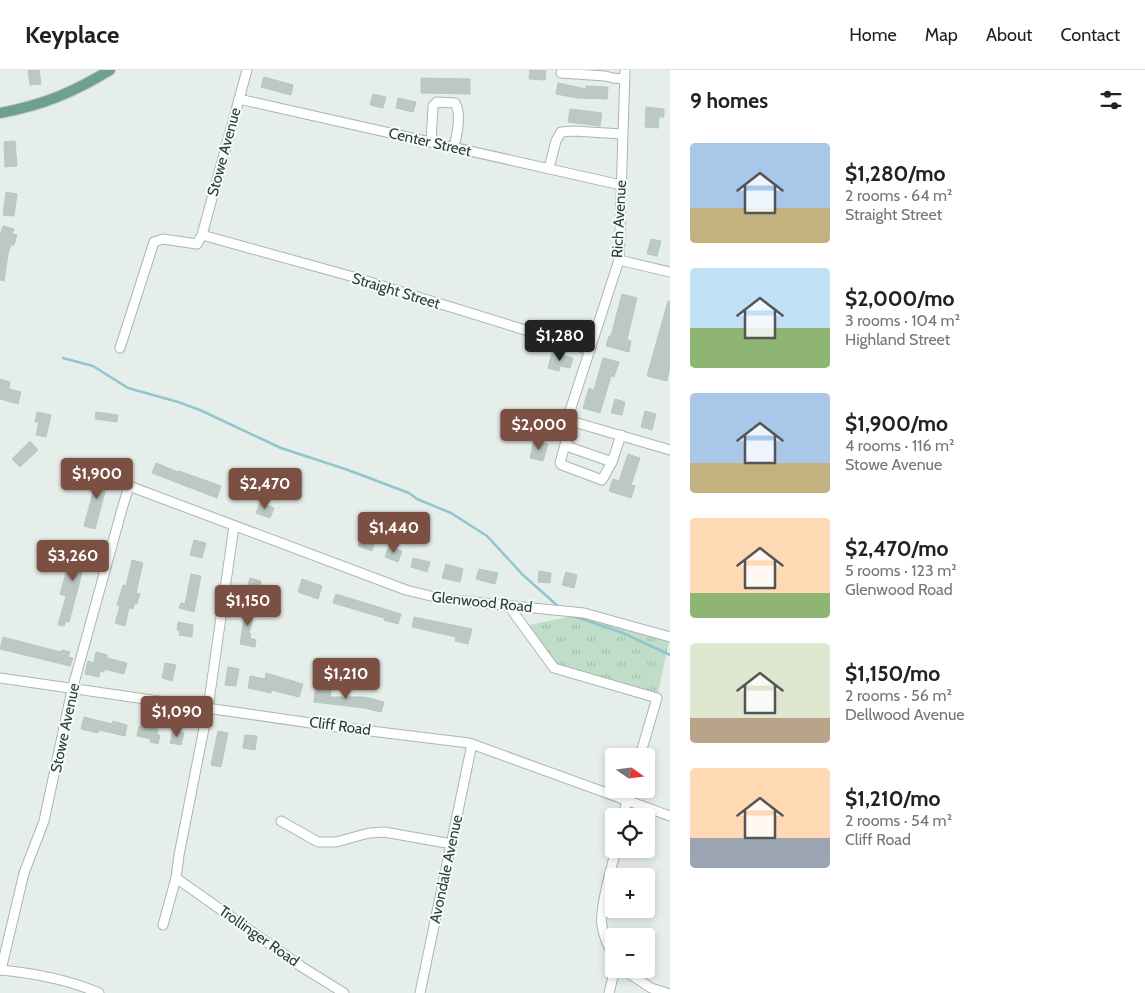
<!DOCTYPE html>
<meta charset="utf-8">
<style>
:root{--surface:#fff;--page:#f6f6f6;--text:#222;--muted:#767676;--line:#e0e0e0;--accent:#7b4f42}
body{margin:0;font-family:Cabin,sans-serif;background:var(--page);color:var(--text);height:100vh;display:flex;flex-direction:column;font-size:19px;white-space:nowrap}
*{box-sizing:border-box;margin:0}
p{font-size:16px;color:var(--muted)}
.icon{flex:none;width:28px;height:28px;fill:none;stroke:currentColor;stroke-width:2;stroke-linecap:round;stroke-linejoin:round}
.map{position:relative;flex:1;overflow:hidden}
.side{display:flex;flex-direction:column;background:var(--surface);width:475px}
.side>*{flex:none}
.needle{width:32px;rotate:104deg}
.controls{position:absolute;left:605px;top:678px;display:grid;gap:10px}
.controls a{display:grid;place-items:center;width:50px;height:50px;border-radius:5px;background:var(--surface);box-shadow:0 2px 8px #0003;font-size:25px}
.price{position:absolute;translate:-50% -42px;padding:0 11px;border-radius:5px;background:var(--accent);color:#fff;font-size:16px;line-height:32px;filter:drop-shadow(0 1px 2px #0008)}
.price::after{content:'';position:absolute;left:50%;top:30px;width:15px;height:11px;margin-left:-8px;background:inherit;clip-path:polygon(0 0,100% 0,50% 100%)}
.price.current{background:#222;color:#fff}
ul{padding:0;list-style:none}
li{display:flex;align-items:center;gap:15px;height:125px;padding:0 20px}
li span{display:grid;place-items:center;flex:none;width:140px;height:100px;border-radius:5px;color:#555}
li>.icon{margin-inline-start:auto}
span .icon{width:60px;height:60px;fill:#fffc;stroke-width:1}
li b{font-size:21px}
h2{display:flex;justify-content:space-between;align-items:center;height:60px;padding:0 20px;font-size:21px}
header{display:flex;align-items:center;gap:30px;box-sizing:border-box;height:70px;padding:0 25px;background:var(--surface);border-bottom:1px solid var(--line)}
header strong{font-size:24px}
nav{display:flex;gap:28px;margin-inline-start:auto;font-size:18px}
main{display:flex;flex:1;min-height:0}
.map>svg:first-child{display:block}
.park{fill:url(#park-tufts)}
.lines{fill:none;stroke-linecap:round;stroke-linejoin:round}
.stream{stroke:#92c5ce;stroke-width:2.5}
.building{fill:#bbc8c3;stroke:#b8c7c1}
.minor-casing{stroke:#a9b6b1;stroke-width:11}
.major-casing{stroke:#c2c9c7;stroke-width:12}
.minor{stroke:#fff;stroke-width:9}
.major{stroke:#6ea092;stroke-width:10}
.labels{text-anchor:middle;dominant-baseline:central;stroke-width:4;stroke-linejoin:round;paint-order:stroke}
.street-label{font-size:15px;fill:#263f38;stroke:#f6faf8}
</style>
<header>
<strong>Keyplace</strong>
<nav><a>Home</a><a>Map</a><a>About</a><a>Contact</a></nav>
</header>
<main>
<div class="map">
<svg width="670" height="923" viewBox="0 0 670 923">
<defs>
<pattern id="park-tufts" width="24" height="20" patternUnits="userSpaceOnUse" patternTransform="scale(1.25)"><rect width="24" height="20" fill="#c0ddc8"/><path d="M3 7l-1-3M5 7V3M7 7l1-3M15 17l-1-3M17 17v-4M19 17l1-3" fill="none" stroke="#a5bfad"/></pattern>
</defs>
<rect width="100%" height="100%" fill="#e6eeea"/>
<!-- park -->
<polygon class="park" points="572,546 670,567 657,628 554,598 529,555"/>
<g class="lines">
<!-- stream -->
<g class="stream">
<polyline points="63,288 93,296 128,318 178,332 200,340 281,378 348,400 409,423 417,429 451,443 487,466 523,505 559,537"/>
<polyline points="570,545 623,563 670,585"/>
</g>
</g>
<!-- building -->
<g class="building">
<polygon points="28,0 39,0 41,14 30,15"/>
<polygon points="530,0 546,0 545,10 529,9"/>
<polygon points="264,7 293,15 291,25 261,17"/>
<polygon points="421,8 470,9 470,24 421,23"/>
<polygon points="558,13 586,19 586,16 608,17 607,29 577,28 556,24"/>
<polygon points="373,24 386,27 383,38 370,35"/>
<polygon points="398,28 416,32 413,42 396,38"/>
<polygon points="646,37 664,39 664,47 659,47 658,58 645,57"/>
<polygon points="570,39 602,43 600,56 568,52"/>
<polygon points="15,71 17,96 5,97 4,72"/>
<polygon points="6,122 17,124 14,146 3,145"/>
<polygon points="3,156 14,159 12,164 17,165 14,175 11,175 8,184 4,211 0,210 0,166"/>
<polygon points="651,169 661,171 657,186 647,184"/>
<polygon points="622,224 637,228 627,270 631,271 629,282 606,276 609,266 611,266"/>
<polygon points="668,231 670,231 670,297 667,311 647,306"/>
<polygon points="552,282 573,288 570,298 560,296 559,301 548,298"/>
<polygon points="603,288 619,292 614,307 611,306 600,343 583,338 589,318 594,320"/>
<polygon points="0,309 10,312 9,319 21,322 18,334 0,329"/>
<polygon points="615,329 625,332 622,345 611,343"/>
<polygon points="645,341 656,344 652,360 641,357"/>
<polygon points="37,342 51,345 46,367 36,365 39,352 35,352"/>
<polygon points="96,342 118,345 117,352 95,349"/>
<polygon points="534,370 548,374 543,391 530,388"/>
<polygon points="30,371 38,380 20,397 12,389"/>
<polygon points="628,384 640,388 631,415 635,416 631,428 609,421 613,409 619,411"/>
<polygon points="156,393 178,402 179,401 221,416 217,428 152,403"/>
<polygon points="99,400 110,403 95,459 84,456"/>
<polygon points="260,433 274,438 270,448 256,443"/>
<polygon points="361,467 375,472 372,481 358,476"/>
<polygon points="194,470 206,473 202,488 190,485"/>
<polygon points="80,471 90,473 69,552 66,551 64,556 58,555 66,526 60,524 70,489 75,490"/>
<polygon points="389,476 402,481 398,492 385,487"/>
<polygon points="413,488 430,492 427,502 411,497"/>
<polygon points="132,490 143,493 136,523 140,524 137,534 135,533 133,539 129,538 125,556 115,553 120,536 117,535 123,515 126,516"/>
<polygon points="446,494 463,499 460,512 442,508"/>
<polygon points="479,499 498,503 495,514 476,509"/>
<polygon points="539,501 551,503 550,513 538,512"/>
<polygon points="566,502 577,505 574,518 562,515"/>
<polygon points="191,504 201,506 194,542 179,538 181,533 185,534"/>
<polygon points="250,508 261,511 258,525 246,522"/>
<polygon points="302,509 322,516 318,529 298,522"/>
<polygon points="336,524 401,544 398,554 384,550 384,548 333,533"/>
<polygon points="246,535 256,538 249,563 251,564 250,568 256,570 255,577 240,574"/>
<polygon points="414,547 472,559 468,574 455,571 456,567 412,557"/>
<polygon points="178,552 193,555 192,567 179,565 180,561 177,560"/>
<polygon points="3,567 61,582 62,580 70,582 68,587 73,588 70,596 0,579"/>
<polygon points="96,582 107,585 107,588 127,593 124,604 104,599 104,602 100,601 99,607 85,604 88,591 94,593"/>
<polygon points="165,593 176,595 172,611 162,608"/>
<polygon points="228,597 239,599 236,616 225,615"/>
<polygon points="266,603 303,614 299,627 271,620 271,623 248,618 250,606 265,609"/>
<polygon points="316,614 332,616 330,627 365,627 384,632 381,642 364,638 314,632"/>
<polygon points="84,647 112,654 113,651 127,655 125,666 99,660 98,663 81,659"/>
<polygon points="139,656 158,659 157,665 160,665 158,674 150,672 151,669 137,666"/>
<polygon points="173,660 184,663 181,675 170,673"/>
<polygon points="218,661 228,663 221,697 211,695"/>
<polygon points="245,665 257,666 255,680 243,678"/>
</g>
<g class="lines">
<defs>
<g id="minor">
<polyline points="625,0 619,190 567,350 670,380"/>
<polyline points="561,3 605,6 613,8 624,9"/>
<polyline points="239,29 621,115"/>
<path d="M 431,72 L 433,36 L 437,32 L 455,33 C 462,44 457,65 454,77"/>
<polyline points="549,98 556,71 561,62 574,61 622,64"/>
<polyline points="202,165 350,206 590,280"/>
<polyline points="619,190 670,202"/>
<polyline points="120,278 154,172 163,169 197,174 202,165 247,0"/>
<polyline points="571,351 566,371 569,377 612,392 621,365"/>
<polyline points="566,371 560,393 562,395 602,410 612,392"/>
<polyline points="508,535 554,598 657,628 640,686"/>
<polyline points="0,608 338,657 469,673 670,746"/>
<polyline points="623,746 630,719"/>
<polyline points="281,751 318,772 336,772 369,763 384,762 452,774"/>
<polyline points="176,808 302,897 344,923"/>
<polyline points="163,855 176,808 179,785 208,638 234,456"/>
<path d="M 614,886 C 608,877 604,867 602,856 C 599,839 612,797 616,779"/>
<polyline points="622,899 651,918 667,923"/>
<path d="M 0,900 C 33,903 69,910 99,923"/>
<polyline points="1,900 24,803 44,751 72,620 122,439 129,416 406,520 443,529 584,543 670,567"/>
<polyline points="420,923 472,674"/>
<polyline points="609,923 615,899"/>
</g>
<path id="major" d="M 0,43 C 43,35 72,23 110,0"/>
</defs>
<!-- minor casing -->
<use href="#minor" class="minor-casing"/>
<!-- major casing -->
<use href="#major" class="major-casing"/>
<!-- minor -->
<use href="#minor" class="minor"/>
<!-- major -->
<use href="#major" class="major"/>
</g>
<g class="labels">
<!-- street labels -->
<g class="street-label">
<text transform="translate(430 72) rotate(13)">Center Street</text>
<text transform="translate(224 82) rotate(-75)">Stowe Avenue</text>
<text transform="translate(619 149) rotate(-87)">Rich Avenue</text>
<text transform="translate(396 221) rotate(17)">Straight Street</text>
<text transform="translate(482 532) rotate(6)">Glenwood Road</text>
<text transform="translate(340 656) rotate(8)">Cliff Road</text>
<text transform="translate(65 658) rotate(-78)">Stowe Avenue</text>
<text transform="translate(446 799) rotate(-78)">Avondale Avenue</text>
<text transform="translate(259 866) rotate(35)">Trollinger Road</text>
</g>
</g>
</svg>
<div class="controls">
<a><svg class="needle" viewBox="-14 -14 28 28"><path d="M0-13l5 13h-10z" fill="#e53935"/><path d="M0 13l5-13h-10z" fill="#767676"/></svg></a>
<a><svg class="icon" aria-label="locate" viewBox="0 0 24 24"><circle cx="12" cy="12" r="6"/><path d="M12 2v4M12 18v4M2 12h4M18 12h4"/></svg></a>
<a>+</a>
<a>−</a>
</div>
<b class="price current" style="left:560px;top:292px">$1,280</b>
<b class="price" style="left:539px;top:381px">$2,000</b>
<b class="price" style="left:97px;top:430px">$1,900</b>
<b class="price" style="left:265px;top:440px">$2,470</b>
<b class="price" style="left:394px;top:484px">$1,440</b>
<b class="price" style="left:73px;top:512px">$3,260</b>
<b class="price" style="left:248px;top:557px">$1,150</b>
<b class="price" style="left:346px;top:630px">$1,210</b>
<b class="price" style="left:177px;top:668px">$1,090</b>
</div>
<section class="side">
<h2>9 homes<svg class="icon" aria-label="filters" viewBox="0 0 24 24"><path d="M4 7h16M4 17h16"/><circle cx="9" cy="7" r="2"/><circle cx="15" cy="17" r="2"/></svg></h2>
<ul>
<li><span style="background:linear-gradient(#a9c7e8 65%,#c2b280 0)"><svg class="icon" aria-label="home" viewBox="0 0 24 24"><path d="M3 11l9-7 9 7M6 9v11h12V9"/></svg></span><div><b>$1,280/mo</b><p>2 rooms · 64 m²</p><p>Straight Street</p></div></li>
<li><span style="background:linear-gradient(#bfe0f5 60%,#8fb573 0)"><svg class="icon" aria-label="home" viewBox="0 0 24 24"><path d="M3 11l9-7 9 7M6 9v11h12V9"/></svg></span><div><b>$2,000/mo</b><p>3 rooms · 104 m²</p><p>Highland Street</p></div></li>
<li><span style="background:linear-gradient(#a9c7e8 70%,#c2b280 0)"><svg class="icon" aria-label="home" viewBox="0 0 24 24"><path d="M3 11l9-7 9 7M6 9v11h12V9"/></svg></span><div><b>$1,900/mo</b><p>4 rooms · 116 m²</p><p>Stowe Avenue</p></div></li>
<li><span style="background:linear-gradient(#ffd9b3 75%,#8fb573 0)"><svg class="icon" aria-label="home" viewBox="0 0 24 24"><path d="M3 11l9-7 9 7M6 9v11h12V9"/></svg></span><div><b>$2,470/mo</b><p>5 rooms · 123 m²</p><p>Glenwood Road</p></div></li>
<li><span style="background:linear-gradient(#dfe7d0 75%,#b9a48a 0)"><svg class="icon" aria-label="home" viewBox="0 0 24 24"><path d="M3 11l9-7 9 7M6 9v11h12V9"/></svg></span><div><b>$1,150/mo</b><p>2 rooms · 56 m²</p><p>Dellwood Avenue</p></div></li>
<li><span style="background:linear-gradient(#ffd9b3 70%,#9aa5b1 0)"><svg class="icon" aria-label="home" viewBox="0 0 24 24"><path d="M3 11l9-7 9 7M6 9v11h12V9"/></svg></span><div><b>$1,210/mo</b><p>2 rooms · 54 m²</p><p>Cliff Road</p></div></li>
</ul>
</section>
</main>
